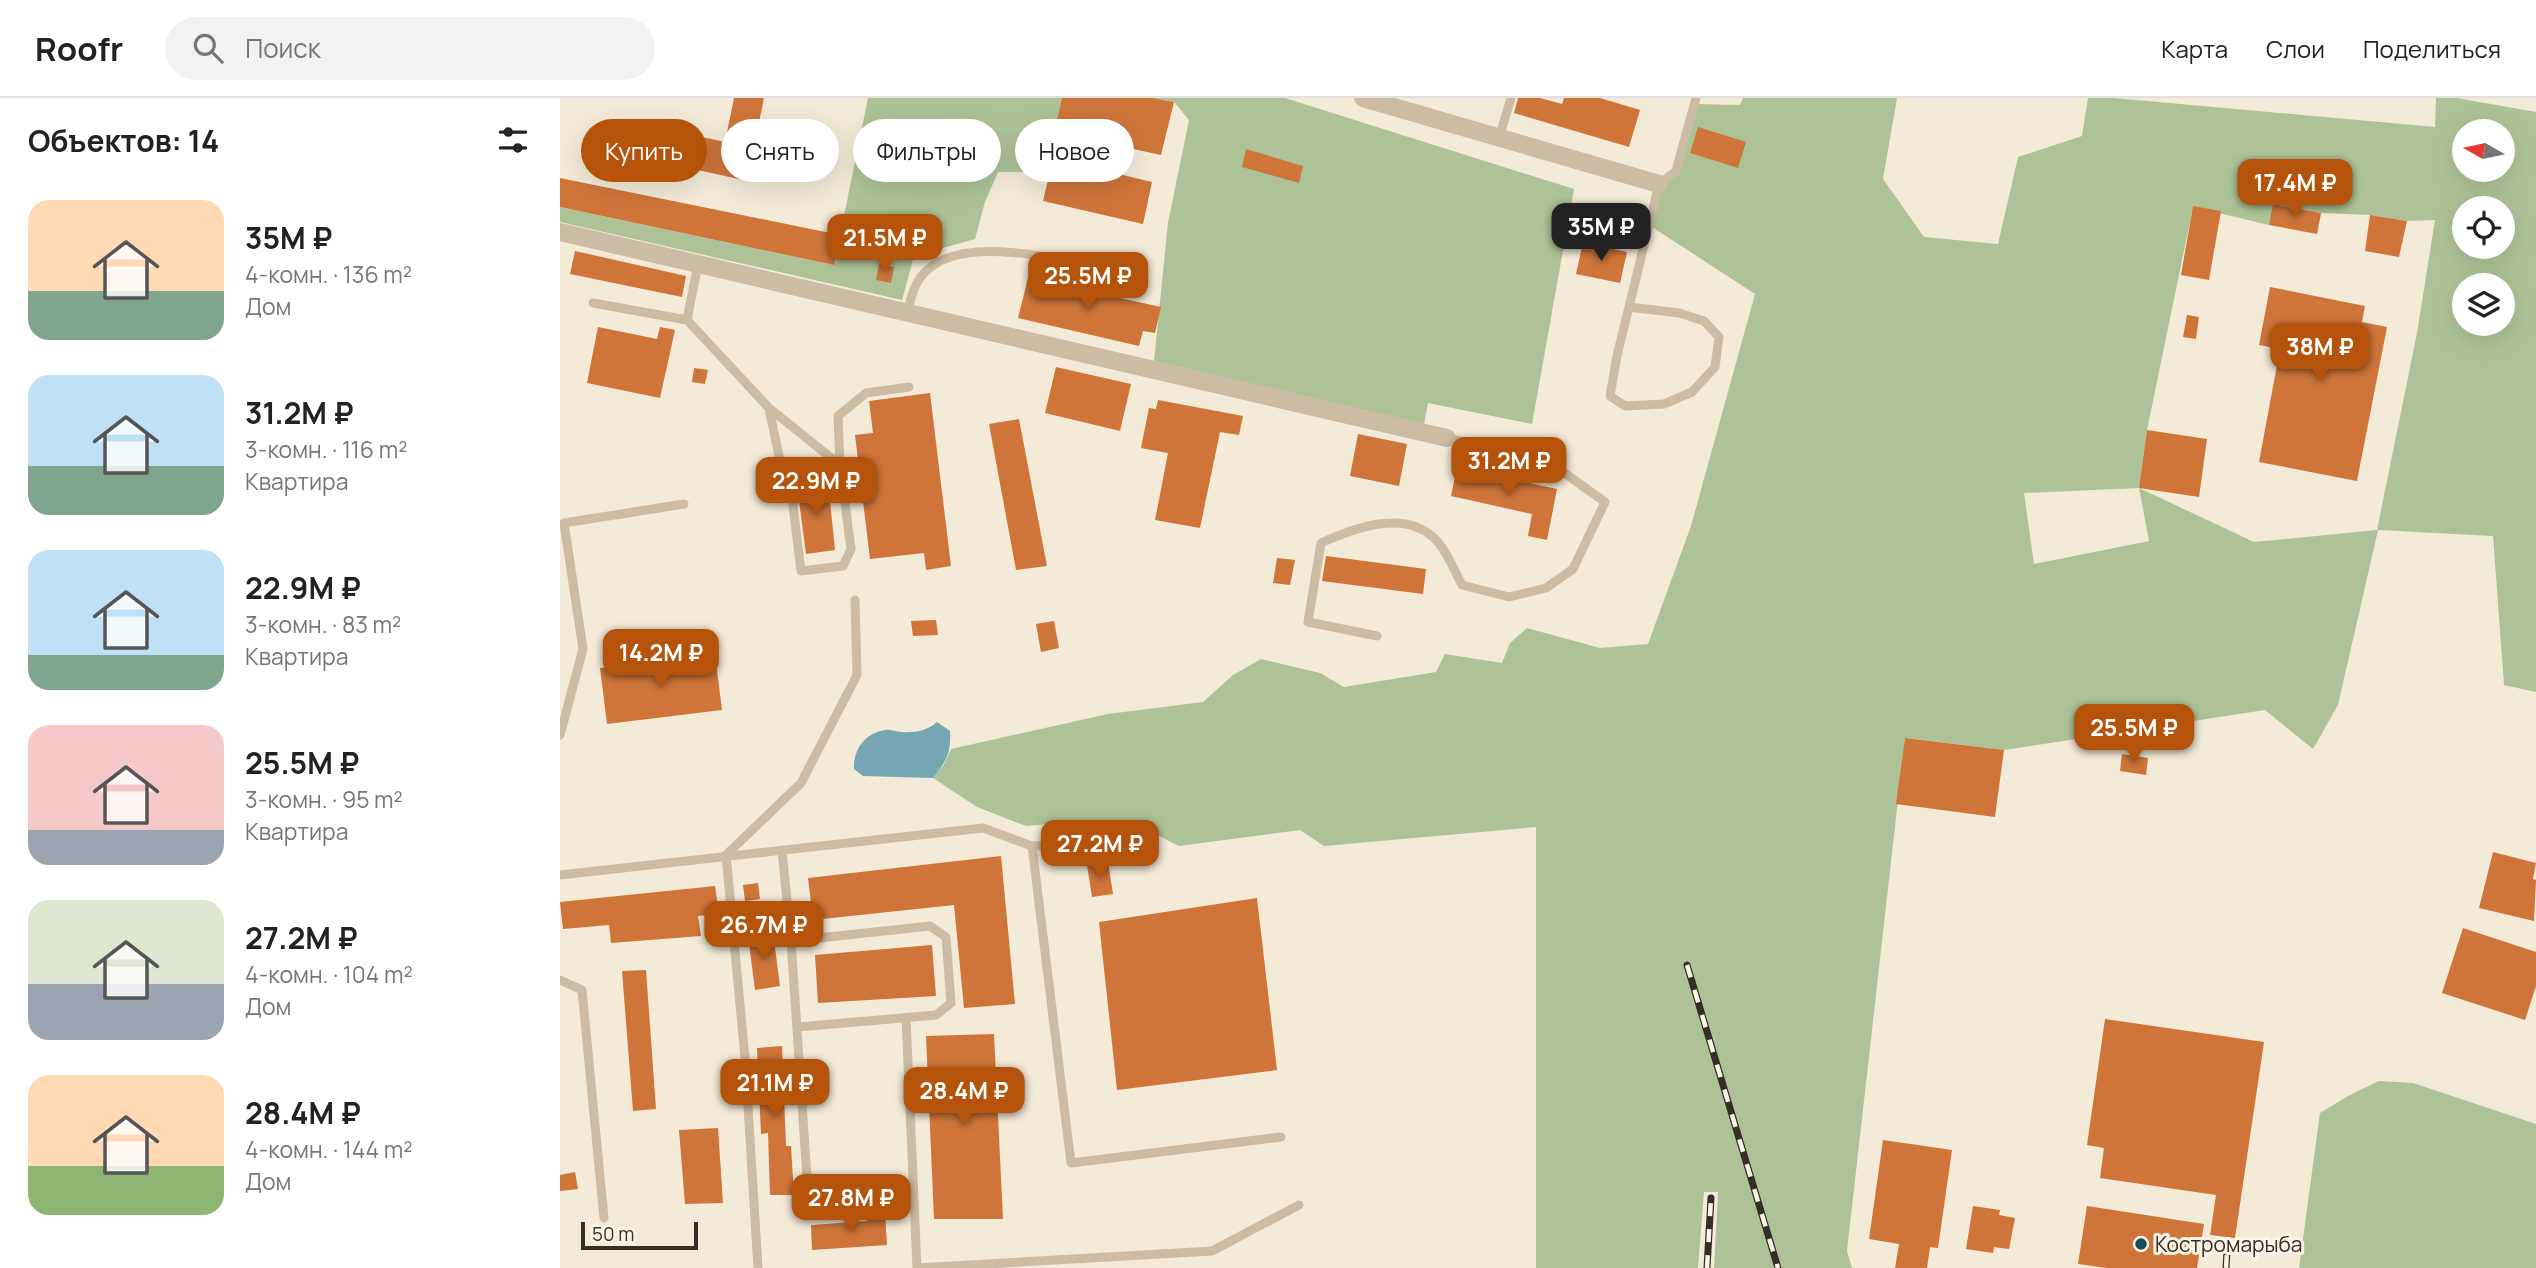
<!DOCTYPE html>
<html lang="ru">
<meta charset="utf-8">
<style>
:root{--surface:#fff;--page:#f2f2f2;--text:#222;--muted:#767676;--line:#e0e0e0;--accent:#b45309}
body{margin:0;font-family:Manrope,sans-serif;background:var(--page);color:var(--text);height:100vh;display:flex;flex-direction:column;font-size:26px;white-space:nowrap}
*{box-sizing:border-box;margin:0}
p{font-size:23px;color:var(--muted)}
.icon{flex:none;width:38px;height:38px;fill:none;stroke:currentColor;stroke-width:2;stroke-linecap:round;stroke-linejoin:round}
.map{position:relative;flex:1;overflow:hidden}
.panel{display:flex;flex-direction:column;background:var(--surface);width:560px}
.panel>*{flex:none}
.top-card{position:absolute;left:21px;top:21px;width:665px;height:63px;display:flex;gap:14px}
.needle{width:46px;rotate:279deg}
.controls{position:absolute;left:1892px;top:21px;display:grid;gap:14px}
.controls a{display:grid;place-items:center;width:63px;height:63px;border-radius:50%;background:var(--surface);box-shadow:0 7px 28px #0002;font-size:35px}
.scale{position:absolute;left:21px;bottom:18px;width:117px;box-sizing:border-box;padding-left:7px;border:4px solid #362d26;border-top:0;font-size:19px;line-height:24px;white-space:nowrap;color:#362d26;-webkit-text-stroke:5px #faf4e4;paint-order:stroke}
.price{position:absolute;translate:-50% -60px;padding:0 16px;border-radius:14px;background:var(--accent);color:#fff;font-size:23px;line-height:46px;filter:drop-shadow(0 2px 4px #0008)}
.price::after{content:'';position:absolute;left:50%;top:42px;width:21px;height:16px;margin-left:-10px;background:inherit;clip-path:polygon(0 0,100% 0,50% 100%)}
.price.active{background:#222;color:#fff}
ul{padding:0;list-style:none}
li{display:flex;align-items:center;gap:21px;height:175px;padding:0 28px}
li span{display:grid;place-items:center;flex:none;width:196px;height:140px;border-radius:21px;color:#555}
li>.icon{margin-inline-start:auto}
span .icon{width:84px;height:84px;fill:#fffc;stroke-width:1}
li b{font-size:30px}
h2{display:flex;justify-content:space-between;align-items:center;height:84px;padding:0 28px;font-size:30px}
.tag{padding:0 24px;border-radius:32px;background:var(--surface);box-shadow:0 7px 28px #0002;font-size:24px;line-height:63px}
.tag.active{background:var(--accent);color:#fff}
header{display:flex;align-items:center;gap:42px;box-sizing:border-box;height:98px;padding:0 35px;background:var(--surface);border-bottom:2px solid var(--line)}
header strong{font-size:33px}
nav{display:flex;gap:38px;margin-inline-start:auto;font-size:24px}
.search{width:490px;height:63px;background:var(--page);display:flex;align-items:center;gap:18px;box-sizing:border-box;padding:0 24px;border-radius:38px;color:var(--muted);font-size:26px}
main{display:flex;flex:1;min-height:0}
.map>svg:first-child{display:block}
.green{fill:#adc397;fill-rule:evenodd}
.water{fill:#75a6b2}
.building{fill:#cf753a}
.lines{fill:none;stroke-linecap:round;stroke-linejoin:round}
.service{stroke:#ccbca3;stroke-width:9}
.minor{stroke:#ccbca3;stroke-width:18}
.rail-casing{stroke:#362d26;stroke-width:7}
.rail{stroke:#faf4e4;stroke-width:4.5;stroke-dasharray:13;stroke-linecap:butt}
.poi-dot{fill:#184c5b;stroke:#faf4e4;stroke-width:2.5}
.labels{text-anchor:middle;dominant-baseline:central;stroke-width:6;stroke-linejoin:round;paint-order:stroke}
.poi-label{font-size:21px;fill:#362d26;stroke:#faf4e4;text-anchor:start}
</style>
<header>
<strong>Roofr</strong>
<div class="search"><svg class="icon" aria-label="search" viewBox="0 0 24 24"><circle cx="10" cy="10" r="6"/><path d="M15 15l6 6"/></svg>Поиск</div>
<nav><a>Карта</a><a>Слои</a><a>Поделиться</a></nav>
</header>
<main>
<section class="panel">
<h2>Объектов: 14<svg class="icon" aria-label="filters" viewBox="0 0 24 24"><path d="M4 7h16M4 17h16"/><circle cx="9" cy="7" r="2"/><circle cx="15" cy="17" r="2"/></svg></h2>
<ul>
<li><span style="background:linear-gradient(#ffd9b3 65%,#7fa58c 0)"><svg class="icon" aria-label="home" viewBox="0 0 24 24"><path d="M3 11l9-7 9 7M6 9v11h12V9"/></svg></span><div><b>35M ₽</b><p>4-комн. · 136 m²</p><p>Дом</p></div></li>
<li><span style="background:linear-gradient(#bfe0f5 65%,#7fa58c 0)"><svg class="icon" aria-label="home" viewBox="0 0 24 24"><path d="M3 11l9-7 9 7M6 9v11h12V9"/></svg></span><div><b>31.2M ₽</b><p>3-комн. · 116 m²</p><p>Квартира</p></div></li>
<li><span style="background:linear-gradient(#bfe0f5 75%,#7fa58c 0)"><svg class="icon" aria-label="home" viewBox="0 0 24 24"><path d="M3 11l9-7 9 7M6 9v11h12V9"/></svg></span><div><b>22.9M ₽</b><p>3-комн. · 83 m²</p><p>Квартира</p></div></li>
<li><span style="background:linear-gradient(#f6c9c9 75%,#9aa5b1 0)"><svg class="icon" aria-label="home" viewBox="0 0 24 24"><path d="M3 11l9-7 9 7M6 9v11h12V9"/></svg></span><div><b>25.5M ₽</b><p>3-комн. · 95 m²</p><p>Квартира</p></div></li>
<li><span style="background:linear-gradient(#dfe7d0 60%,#9aa5b1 0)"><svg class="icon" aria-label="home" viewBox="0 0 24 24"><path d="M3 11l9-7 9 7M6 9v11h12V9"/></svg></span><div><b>27.2M ₽</b><p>4-комн. · 104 m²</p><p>Дом</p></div></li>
<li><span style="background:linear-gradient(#ffd9b3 65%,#8fb573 0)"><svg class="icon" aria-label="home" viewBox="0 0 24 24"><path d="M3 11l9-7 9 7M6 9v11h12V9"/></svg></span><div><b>28.4M ₽</b><p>4-комн. · 144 m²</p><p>Дом</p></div></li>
</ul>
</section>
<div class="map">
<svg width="1976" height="1170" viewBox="0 0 1976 1170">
<rect width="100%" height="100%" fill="#f3ead8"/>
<!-- green -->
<g class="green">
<polygon points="308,0 502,0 494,34 477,74 438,74 425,104 415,141 354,158 342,202 0,124 0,109 274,167"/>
<polygon points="593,0 725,0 1014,91 972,326 868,305 864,326 594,263 608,125 629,22 614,4"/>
<path d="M 1183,0 L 1337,0 L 1323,81 L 1364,139 L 1438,146 L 1458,59 L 1522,38 L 1528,0 L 1554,0 L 1875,29 L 1876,0 L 1897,0 L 1976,14 L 1976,594 L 1944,587 L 1933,438 L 1818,432 L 1778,607 L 1753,651 L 1705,612 L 1444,652 L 1345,640 L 1287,1153 L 1292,1170 L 1154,1170 L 1158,1094 L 1144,1094 L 1138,1170 L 976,1170 L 976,729 L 764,748 L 740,732 L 619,748 L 583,730 L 523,723 L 466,728 L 417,709 L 373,680 L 384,666 L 391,651 L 548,616 L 643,604 L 673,577 L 701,561 L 760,575 L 784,589 L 876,574 L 885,556 L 942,565 L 950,545 L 967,530 L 1040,550 L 1088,546 L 1131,428 L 1195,196 L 1089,127 L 1099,86 L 1116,73 L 1134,6 L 1180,7 ZM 1904,33 L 1942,33 L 1942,72 L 1904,72 ZM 1714,106 L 1761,115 L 1810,117 L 1847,123 L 1875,122 L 1857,235 L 1817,432 L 1694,444 L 1579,390 L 1587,332 L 1633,109 L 1709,127 ZM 1904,110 L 1942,110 L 1942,149 L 1904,149 ZM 1904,187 L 1942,187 L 1942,226 L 1904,226 ZM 1579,390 L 1589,443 L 1474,466 L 1464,395 Z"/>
<polygon points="1819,983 1853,985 1976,1026 1976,1170 1739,1170 1760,1015 1788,998"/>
</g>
<!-- water -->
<path class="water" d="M 377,624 L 390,633 C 391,655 387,662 373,680 L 303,678 L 294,671 C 293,652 305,635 325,632 C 330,631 336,634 341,634 C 355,635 367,633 377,624 Z"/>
<!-- building -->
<g class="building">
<polygon points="174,0 204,0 187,83 98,63 105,31 165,44"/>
<polygon points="502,0 593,0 614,4 601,57 494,34"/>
<polygon points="958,0 980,0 1002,6 1004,0 1040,0 1080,12 1069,49 954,15"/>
<polygon points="1138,29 1186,44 1178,70 1130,55"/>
<polygon points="686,51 743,68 739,85 682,69"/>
<polygon points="493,60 592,84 583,126 483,103"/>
<polygon points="0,80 280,137 274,167 0,109"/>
<polygon points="1713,106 1761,115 1757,136 1709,127"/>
<polygon points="1633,108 1661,113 1649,182 1621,177"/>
<polygon points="1810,117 1847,123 1839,159 1805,153"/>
<polygon points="1023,144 1067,154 1060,185 1016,176"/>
<polygon points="15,153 126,178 122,199 10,176"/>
<polygon points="319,166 334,169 331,185 316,182"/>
<polygon points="468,180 601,209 595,235 583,233 579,248 458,220"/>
<polygon points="1710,189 1805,208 1802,224 1827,229 1797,383 1699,364 1720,251 1699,247"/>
<polygon points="1627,217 1639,219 1636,241 1623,239"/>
<polygon points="38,229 97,241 100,229 115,232 100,300 27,285"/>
<polygon points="496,269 571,286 560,333 485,315"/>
<polygon points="134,270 148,272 145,286 132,284"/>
<polygon points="370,295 391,468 366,472 364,455 310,461 295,337 313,335 309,303"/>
<polygon points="598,302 683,318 679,337 660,334 640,430 595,422 608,355 581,350 589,310 596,311"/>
<polygon points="459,321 487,468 456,472 429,326"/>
<polygon points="1587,332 1647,341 1639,399 1579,390"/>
<polygon points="798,336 847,346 839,388 790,378"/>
<polygon points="897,369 997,391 987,442 968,438 972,416 891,398"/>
<polygon points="268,383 275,452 246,456 237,387"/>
<polygon points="766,458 866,471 863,496 762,483"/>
<polygon points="717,460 735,462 730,487 713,485"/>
<polygon points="376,522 378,537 353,538 351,523"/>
<polygon points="494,523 499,550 481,554 476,526"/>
<polygon points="155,556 162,612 47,626 40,570"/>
<polygon points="1345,640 1444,652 1435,719 1336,706"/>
<polygon points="1562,656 1588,660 1586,677 1560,673"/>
<polygon points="1933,754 1976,765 1973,781 1976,782 1974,823 1919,810"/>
<polygon points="441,758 455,906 404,910 394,807 253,822 248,780"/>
<polygon points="548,764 553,796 532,799 527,767"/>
<polygon points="198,785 200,801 185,803 183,787"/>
<polygon points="155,788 159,816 138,818 141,838 51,845 49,827 3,831 0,804"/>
<polygon points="697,800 717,972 557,992 539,824"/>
<polygon points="1903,830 1976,854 1976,888 1965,922 1882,895"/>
<polygon points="213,834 220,888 195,892 188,838"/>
<polygon points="372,847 376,898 258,905 255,857"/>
<polygon points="86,872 96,1011 73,1013 62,873"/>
<polygon points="1545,921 1704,944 1675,1140 1650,1137 1656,1097 1540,1080 1544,1050 1527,1047"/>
<polygon points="434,936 443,1121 374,1121 366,938"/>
<polygon points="222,948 226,1048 231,1048 234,1097 210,1097 208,1035 201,1036 197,950"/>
<polygon points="158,1030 163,1105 125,1106 119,1032"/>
<polygon points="1323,1042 1392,1052 1378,1150 1370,1149 1367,1170 1335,1170 1339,1146 1309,1141"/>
<polygon points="15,1074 18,1091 0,1093 0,1077"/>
<polygon points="1413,1108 1440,1112 1439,1117 1455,1120 1449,1151 1434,1149 1433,1155 1406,1151"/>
<polygon points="1527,1108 1644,1126 1637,1170 1547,1170 1518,1166"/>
<polygon points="325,1115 327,1147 252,1152 251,1127 307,1123 307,1116"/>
</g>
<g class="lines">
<!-- service -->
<g class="service">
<polyline points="939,40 951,0"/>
<polyline points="33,205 127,222 138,166"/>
<polyline points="1069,209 1119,215 1144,223 1159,239 1155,269 1132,294 1104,306 1065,308 1050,298 1057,258 1099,86 1116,73 1136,0"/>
<path d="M 347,215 C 351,200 354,186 364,175 C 407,129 528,169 580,182"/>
<polyline points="127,222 209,310 219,358 229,375 241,473 283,468 291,451 280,367 209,310"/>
<polyline points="229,375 280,367 278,318 306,295 349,289"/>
<path d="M 817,538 L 748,524 L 761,445 C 794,430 844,411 874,440 C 886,451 894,472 902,487 L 949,499 L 986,490 L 1013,471 L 1045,404 L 989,364 L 887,340"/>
<polyline points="0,637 23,551 4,425 124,406"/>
<polyline points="472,748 511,1065 721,1039"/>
<polyline points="222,752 231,843 370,828 386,839 391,905 376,917 238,929"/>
<polyline points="0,777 423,730 472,748 565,746"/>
<polyline points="231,843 249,1109"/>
<polyline points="0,882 22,892 44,1120"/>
<polyline points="346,920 357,1170"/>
<polyline points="198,1170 185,960 166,757 241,685 297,577 295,502"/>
<polyline points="357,1170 652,1153 739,1107"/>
</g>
<!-- minor -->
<g class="minor">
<polyline points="803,0 1099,86"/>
<polyline points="0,134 887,340"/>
</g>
<defs>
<g id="rail">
<polyline points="1127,867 1218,1170"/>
<polyline points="1147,1170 1151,1100"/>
<polyline points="1666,1170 1667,1153"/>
</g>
</defs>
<!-- rail casing -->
<use href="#rail" class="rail-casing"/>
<!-- rail -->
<use href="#rail" class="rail"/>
</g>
<!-- markers -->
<circle class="poi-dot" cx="1581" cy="1146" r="7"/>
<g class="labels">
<!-- poi labels -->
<g class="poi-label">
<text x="1595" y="1146">Костромарыба</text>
</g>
</g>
</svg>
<div class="controls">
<a><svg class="needle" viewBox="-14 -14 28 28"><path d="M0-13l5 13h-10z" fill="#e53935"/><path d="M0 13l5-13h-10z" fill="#767676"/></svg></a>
<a><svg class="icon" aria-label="locate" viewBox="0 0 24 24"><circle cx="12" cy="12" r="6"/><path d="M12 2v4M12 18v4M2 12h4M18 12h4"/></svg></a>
<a><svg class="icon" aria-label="layers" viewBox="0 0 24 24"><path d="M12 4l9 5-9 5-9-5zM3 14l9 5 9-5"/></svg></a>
</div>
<div class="scale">50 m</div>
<b class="price" style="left:1735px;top:121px">17.4M ₽</b>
<b class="price active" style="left:1041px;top:165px">35M ₽</b>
<b class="price" style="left:325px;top:176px">21.5M ₽</b>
<b class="price" style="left:528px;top:214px">25.5M ₽</b>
<b class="price" style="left:1760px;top:285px">38M ₽</b>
<b class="price" style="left:949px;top:399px">31.2M ₽</b>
<b class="price" style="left:256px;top:419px">22.9M ₽</b>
<b class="price" style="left:101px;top:591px">14.2M ₽</b>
<b class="price" style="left:1574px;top:666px">25.5M ₽</b>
<b class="price" style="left:540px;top:782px">27.2M ₽</b>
<b class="price" style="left:204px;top:863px">26.7M ₽</b>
<b class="price" style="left:215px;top:1021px">21.1M ₽</b>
<b class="price" style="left:404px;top:1029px">28.4M ₽</b>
<b class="price" style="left:291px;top:1136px">27.8M ₽</b>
<div class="top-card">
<a class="tag active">Купить</a>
<a class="tag">Снять</a>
<a class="tag">Фильтры</a>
<a class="tag">Новое</a>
</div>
</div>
</main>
